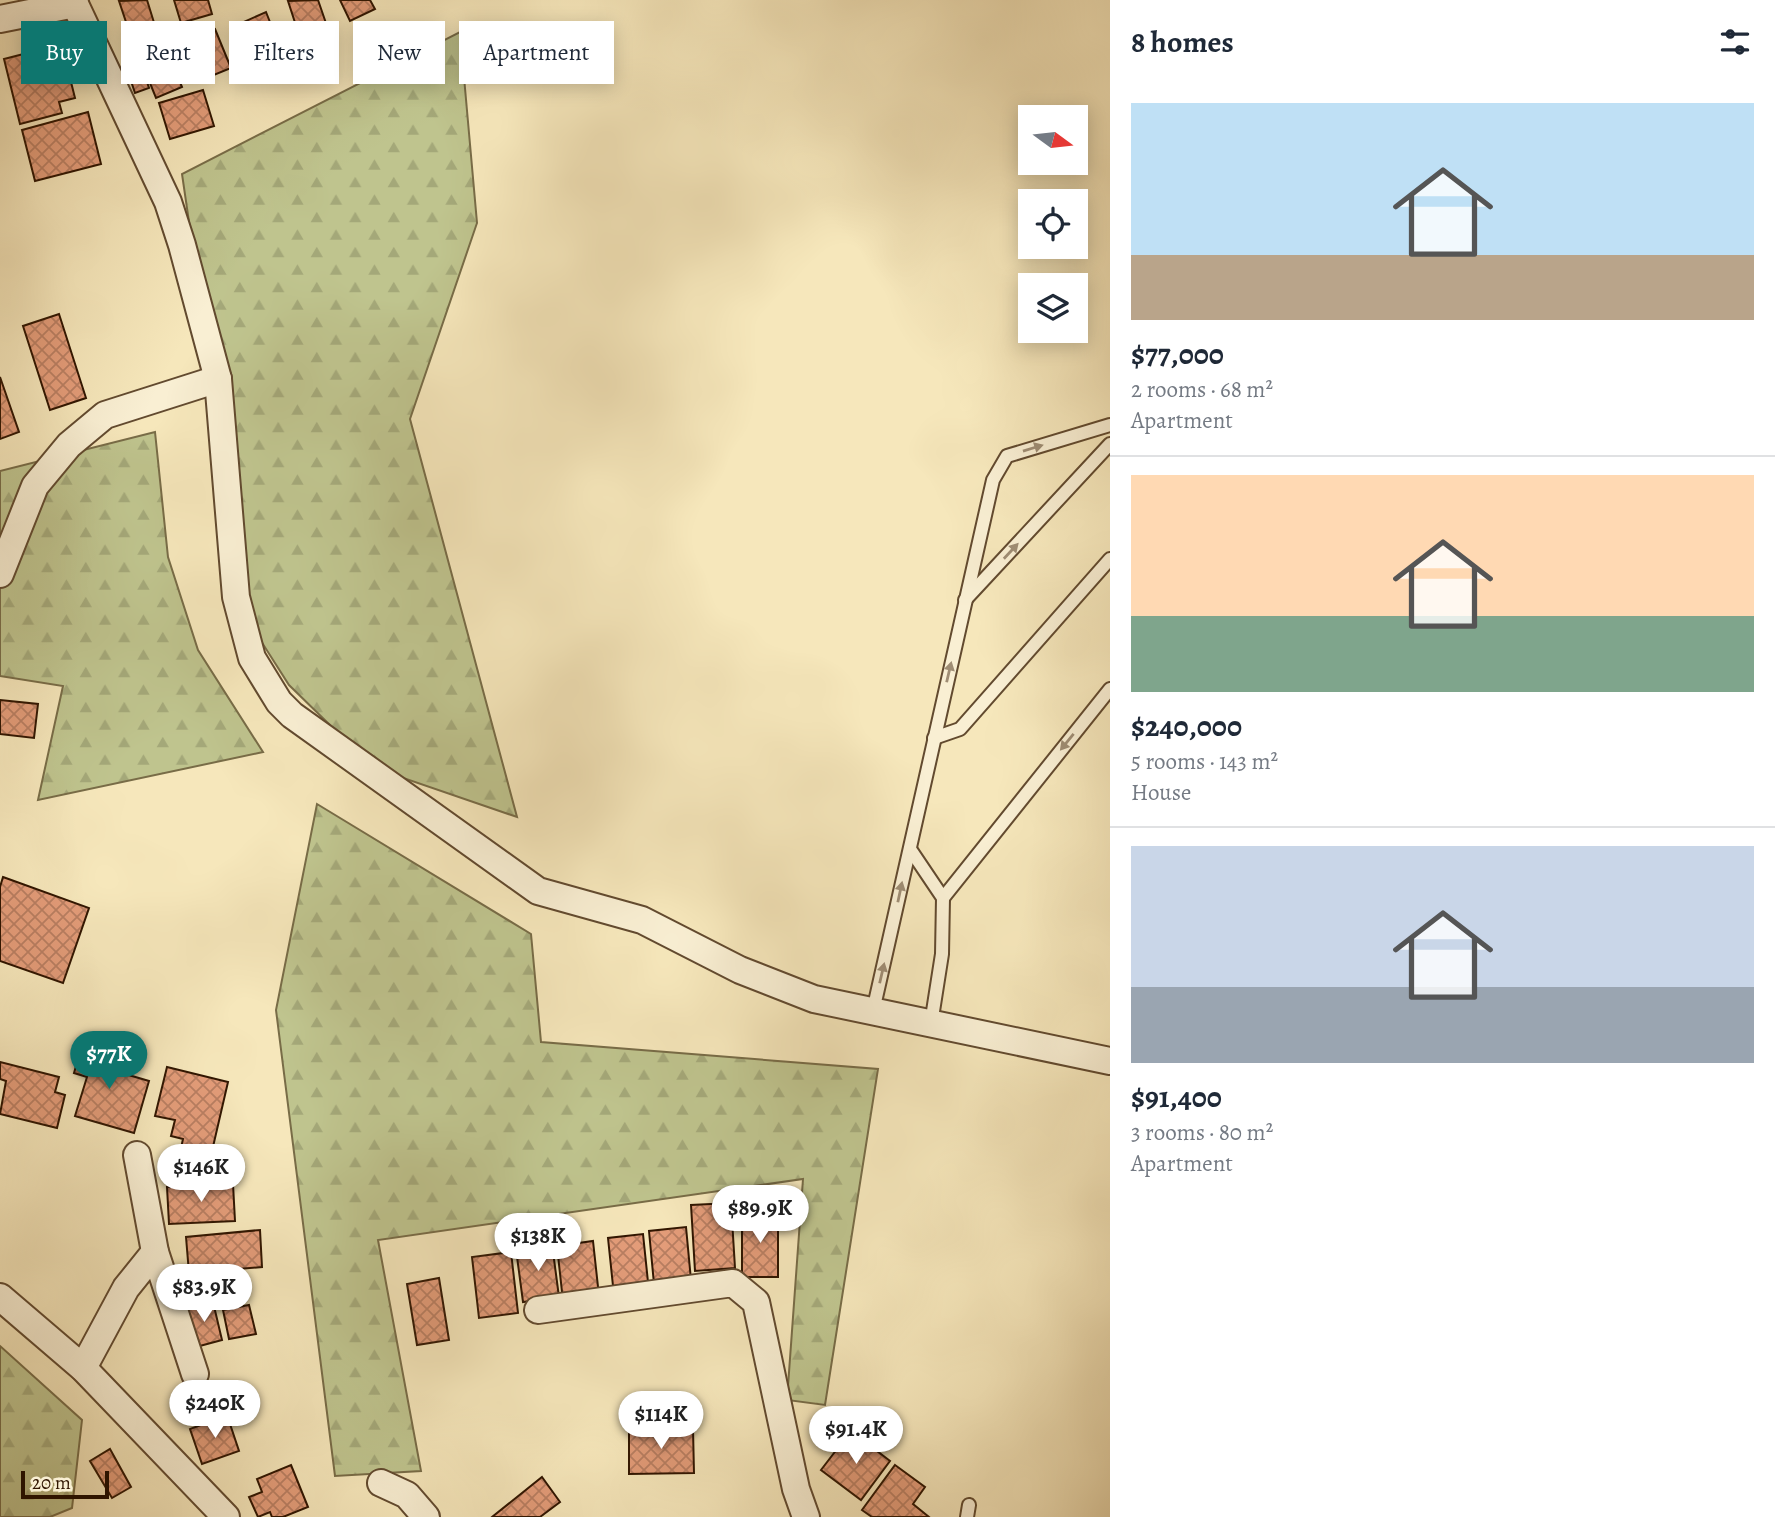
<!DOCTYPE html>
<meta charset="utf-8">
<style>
:root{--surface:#fff;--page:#f6f6f7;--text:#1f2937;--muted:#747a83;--line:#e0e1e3;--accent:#0f766e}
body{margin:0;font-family:Alegreya,serif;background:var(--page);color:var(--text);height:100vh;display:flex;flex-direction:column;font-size:26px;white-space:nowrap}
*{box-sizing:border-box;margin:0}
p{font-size:23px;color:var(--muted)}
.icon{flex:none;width:38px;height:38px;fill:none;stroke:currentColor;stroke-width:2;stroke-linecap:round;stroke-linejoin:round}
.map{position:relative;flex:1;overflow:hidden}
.panel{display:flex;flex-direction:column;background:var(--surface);width:665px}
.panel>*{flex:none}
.hud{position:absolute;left:21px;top:21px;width:665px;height:63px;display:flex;gap:14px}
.needle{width:46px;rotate:105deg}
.fabs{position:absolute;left:1018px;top:105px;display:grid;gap:14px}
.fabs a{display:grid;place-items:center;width:70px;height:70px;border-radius:0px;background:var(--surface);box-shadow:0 4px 18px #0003;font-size:35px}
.scale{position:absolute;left:21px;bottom:18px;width:88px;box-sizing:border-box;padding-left:7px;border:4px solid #301500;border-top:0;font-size:19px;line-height:24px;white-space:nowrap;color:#301500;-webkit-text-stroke:5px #f9efd3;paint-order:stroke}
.price{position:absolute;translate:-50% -60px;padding:0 16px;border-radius:24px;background:#fff;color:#222;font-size:23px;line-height:46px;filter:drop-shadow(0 2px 4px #0008)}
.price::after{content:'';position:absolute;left:50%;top:42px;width:21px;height:16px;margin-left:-10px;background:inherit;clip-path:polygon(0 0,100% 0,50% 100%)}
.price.on{background:var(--accent);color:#fff}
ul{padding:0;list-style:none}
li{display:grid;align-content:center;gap:14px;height:371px;padding:0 21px}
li+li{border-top:2px solid var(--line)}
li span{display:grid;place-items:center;height:217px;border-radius:0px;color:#555}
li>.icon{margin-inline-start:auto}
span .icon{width:126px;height:126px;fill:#fffc;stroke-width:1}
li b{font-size:30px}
h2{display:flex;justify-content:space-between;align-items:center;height:84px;padding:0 21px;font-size:30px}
.pill{padding:0 24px;border-radius:0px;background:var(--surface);box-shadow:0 4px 18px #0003;font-size:24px;line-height:63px}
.pill.on{background:var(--accent);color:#fff}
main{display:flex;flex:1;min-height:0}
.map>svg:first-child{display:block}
.forest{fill:url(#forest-firs);stroke:#786c47;stroke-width:2}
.building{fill:url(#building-cross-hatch);stroke:#301500;stroke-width:2}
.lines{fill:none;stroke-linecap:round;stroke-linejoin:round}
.service-casing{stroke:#624a2f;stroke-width:16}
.minor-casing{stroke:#624a2f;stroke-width:30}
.service{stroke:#f9efd3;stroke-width:12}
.minor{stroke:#f9efd3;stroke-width:26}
.oneway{fill:#9f8d74}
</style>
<main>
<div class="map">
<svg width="1110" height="1517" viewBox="0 0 1110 1517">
<defs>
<pattern id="forest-firs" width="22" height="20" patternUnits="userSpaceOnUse" patternTransform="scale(1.75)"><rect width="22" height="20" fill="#bfc48e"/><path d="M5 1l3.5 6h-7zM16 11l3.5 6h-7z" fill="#a4a879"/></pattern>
<pattern id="building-cross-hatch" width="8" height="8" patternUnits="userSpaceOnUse" patternTransform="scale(1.75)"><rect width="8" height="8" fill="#e39c79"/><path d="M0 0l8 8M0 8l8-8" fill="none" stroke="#b87e61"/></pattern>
</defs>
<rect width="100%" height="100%" fill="#f6e7bb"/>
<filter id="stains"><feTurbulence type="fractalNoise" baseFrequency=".00286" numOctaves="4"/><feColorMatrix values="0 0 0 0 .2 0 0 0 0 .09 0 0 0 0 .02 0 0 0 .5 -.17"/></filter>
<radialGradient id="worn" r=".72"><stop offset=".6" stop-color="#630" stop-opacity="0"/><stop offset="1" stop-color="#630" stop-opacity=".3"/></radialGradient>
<!-- forest -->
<g class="forest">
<polygon points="460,32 477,223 410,419 517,817 374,768 289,685 247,619 182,174"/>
<polygon points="155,432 168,557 198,650 263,752 38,800 63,686 0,676 0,471"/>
<polygon points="317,804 531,934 541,1042 878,1069 825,1405 787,1400 803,1179 378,1240 421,1471 335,1476 276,1010"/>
<polygon points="0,1346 82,1420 72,1508 50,1517 0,1517"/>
</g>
<!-- building -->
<g class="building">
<polygon points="147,0 156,29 131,37 119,1"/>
<polygon points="174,0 208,0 212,14 181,23"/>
<polygon points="318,0 328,29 300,38 288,1"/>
<polygon points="340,0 370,0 375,9 350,21"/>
<polygon points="266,12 281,50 253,62 237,25"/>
<polygon points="215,29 231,68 204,79 188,41"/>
<polygon points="47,48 52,65 66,62 75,98 59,102 62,113 20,124 4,59"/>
<polygon points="167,51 182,87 156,98 141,61"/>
<polygon points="144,73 149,88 135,93 130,78"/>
<polygon points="203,90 214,126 170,139 159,103"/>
<polygon points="88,112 101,164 35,181 22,130"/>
<polygon points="59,314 86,398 50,410 23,326"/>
<polygon points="0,377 19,432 0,439"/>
<polygon points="0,700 38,704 34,738 0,734"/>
<polygon points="3,877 89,908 63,983 0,961 0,887"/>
<polygon points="82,1045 119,1055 115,1071 149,1081 134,1133 75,1116 87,1077 74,1073"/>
<polygon points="0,1062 59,1077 55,1092 65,1095 57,1128 0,1114 6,1081 0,1079"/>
<polygon points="167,1067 228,1082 209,1164 179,1157 183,1139 171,1136 175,1120 155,1116"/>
<polygon points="233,1184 235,1221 169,1224 167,1187"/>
<polygon points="731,1203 735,1268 695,1271 691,1205"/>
<polygon points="778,1213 778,1277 742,1277 742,1214"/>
<polygon points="686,1227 691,1280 654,1284 649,1231"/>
<polygon points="260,1230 262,1267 189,1273 186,1237"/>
<polygon points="643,1234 648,1282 613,1286 608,1238"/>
<polygon points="593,1241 599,1296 563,1301 557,1246"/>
<polygon points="552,1244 559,1297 523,1302 516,1249"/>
<polygon points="511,1252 518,1313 479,1318 472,1257"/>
<polygon points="439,1278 449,1340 417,1345 407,1284"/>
<polygon points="213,1302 222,1340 196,1347 186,1309"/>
<polygon points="249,1305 256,1334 229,1339 223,1310"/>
<polygon points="227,1415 239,1451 202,1464 190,1429"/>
<polygon points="629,1429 693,1429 694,1473 629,1474"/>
<polygon points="851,1431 890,1461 861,1500 821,1470"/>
<polygon points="110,1449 131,1487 112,1498 90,1461"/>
<polygon points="291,1465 308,1507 283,1517 272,1517 270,1512 258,1517 249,1497 262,1492 257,1479"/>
<polygon points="895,1465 925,1487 913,1504 929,1517 872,1517 862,1510"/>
<polygon points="542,1477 560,1502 540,1517 492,1517"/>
</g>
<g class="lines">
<defs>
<g id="service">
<polyline points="965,600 1110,444"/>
<polyline points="934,738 960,729 1110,559"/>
<polyline points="910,849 943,898 942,954 931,1024"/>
<polyline points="943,898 1110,689"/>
<polyline points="873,1011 993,480 1007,456 1110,425"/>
<polyline points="967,1517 969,1505"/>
</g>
<g id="minor">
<polyline points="73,0 168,202 182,245 218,379 236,597 252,658 279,702 292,715 538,891 642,920 740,970 814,999 1110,1061"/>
<polyline points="0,19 75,4"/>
<polyline points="0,574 35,486 69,445 105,415 218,379"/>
<polyline points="137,1155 155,1252 195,1374"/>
<polyline points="0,1297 83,1368 226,1517"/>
<polyline points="538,1310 733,1283 756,1302 796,1489 806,1517"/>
<polyline points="83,1368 126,1288 155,1252"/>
<polyline points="381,1483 407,1495 426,1517"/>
</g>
</defs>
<!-- service casing -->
<use href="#service" class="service-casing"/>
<!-- minor casing -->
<use href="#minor" class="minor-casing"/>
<!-- service -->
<use href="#service" class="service"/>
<!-- minor -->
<use href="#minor" class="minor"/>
</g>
<!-- one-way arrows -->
<defs><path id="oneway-solid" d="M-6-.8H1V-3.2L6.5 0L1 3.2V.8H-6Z" transform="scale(1.75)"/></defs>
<g class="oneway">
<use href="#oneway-solid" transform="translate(1033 448) rotate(-17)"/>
<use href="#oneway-solid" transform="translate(1011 551) rotate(-47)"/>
<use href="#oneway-solid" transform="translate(949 672) rotate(-77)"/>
<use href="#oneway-solid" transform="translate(1067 742) rotate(129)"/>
<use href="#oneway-solid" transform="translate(900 892) rotate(-78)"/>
<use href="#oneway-solid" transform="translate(882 973) rotate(-77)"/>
</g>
<rect width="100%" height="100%" filter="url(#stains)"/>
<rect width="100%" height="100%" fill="url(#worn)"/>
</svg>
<div class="fabs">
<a><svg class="needle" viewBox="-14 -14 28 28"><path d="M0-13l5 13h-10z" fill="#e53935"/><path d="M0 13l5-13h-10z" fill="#747a83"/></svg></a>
<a><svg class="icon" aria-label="locate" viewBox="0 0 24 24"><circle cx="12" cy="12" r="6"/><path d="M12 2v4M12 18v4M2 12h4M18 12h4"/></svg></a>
<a><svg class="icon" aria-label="layers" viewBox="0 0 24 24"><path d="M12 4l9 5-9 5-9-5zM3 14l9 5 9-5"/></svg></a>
</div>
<div class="scale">20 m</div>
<b class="price on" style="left:109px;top:1091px">$77K</b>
<b class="price" style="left:201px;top:1204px">$146K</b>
<b class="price" style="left:760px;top:1245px">$89.9K</b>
<b class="price" style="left:538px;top:1273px">$138K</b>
<b class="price" style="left:204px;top:1324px">$83.9K</b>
<b class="price" style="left:215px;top:1440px">$240K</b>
<b class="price" style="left:661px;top:1451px">$114K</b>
<b class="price" style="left:856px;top:1466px">$91.4K</b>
<div class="hud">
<a class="pill on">Buy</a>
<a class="pill">Rent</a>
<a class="pill">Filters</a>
<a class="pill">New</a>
<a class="pill">Apartment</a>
</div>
</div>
<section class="panel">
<h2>8 homes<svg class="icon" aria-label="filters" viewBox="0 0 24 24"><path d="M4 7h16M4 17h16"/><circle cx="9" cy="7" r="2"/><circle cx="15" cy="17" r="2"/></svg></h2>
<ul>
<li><span style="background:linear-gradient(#bfe0f5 70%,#b9a48a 0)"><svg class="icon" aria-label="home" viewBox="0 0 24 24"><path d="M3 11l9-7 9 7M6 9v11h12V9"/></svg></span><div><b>$77,000</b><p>2 rooms · 68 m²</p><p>Apartment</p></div></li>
<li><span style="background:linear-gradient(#ffd9b3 65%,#7fa58c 0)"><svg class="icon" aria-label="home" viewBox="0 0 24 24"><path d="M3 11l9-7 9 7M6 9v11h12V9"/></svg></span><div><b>$240,000</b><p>5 rooms · 143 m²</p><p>House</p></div></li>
<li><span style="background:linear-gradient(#c9d6e8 65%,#9aa5b1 0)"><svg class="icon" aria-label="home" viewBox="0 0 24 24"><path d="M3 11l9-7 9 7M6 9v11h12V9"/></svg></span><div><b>$91,400</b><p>3 rooms · 80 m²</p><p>Apartment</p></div></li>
</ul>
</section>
</main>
